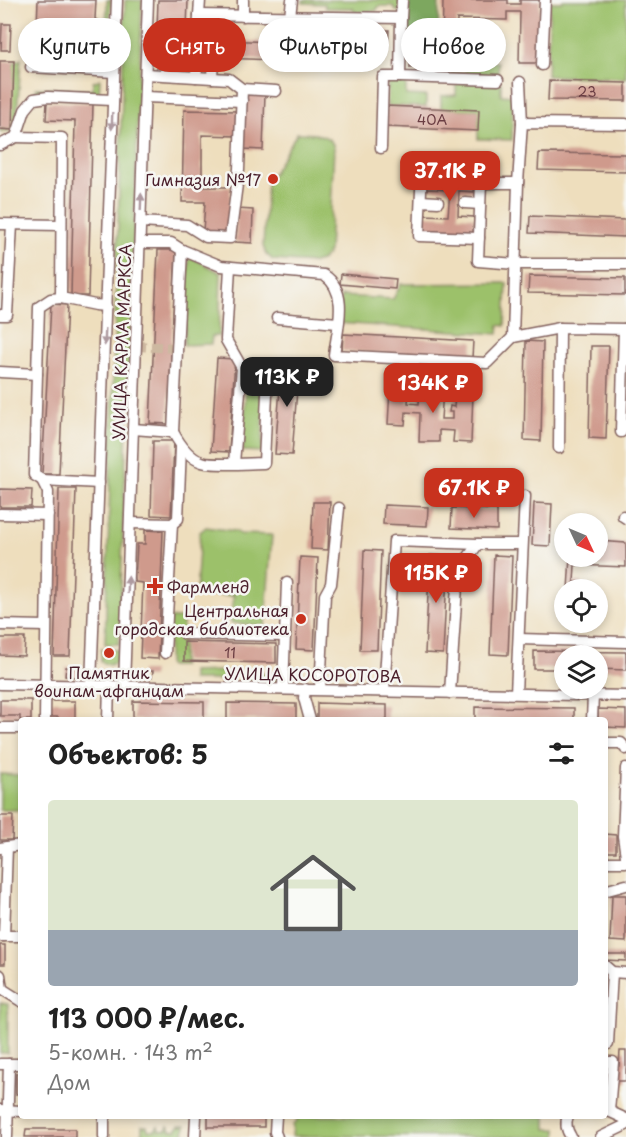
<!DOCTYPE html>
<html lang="ru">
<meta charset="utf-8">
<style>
:root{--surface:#fff;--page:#f2f2f2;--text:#222;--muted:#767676;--line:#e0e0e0;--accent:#c8321e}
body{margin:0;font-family:"Playpen Sans",sans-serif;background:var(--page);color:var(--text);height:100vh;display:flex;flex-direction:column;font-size:22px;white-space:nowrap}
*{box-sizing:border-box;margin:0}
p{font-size:20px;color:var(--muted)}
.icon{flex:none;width:33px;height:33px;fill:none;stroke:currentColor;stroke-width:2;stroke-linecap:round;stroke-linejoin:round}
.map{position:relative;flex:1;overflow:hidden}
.drawer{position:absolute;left:18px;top:717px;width:590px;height:402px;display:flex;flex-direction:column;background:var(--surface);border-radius:6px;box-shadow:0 3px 9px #0003}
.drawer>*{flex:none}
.guide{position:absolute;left:18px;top:18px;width:591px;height:54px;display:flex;gap:12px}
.needle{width:39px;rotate:134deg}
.controls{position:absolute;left:554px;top:513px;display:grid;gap:12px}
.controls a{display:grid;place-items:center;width:54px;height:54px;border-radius:50%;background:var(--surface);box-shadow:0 3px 9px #0003;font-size:30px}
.price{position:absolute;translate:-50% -51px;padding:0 14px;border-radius:12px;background:var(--accent);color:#fff;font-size:20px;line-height:39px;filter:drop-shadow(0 2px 3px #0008)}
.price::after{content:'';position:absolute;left:50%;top:36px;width:18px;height:14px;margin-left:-9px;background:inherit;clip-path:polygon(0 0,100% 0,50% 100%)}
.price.current{background:#222;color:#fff}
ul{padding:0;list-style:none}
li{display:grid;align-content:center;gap:12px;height:318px;padding:0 30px}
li+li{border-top:2px solid var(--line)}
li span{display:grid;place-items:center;height:186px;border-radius:6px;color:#555}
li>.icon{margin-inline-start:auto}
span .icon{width:108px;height:108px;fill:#fffc;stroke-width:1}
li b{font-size:26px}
h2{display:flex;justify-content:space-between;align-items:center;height:72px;padding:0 30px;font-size:26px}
.pill{padding:0 21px;border-radius:27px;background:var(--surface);box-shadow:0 3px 9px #0003;font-size:21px;line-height:54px}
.pill.current{background:var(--accent);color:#fff}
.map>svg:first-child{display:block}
.green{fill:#9cc16b;stroke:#73704b;stroke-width:1.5}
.forest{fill:#7da75f;stroke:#646345;stroke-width:1.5}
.building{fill:#cf9a8c}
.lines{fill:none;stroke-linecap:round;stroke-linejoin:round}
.minor-tunnel{stroke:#cdb8a0;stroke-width:10;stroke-dasharray:10 5;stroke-linecap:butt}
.minor-casing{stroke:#83625e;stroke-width:13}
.minor{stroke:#fff;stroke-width:10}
.oneway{fill:#ae9aa0}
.poi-dot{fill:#c8321e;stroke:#f6f6f2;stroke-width:2}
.labels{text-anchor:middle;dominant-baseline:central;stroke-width:5;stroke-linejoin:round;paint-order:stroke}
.number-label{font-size:14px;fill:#6b3e43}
.poi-label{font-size:16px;fill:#4a1f2b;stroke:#f6f6f2;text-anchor:end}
.street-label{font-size:16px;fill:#4a1f2b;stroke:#f6f6f2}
</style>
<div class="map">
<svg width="626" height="1137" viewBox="0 0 626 1137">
<rect width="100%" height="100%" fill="#f6f6f2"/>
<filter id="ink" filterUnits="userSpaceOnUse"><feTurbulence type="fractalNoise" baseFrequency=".0167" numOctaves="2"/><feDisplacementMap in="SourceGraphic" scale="12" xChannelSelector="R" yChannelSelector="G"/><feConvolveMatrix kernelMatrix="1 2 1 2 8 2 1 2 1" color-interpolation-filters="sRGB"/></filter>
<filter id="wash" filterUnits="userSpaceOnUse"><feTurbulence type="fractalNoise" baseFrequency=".008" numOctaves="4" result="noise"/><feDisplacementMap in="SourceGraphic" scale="24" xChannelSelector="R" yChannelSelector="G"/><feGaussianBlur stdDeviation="1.35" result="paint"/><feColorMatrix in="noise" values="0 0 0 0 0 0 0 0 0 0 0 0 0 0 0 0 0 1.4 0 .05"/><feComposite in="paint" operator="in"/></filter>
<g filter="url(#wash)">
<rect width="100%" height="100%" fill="#eedebd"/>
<!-- green -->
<g class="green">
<polygon points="107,0 111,0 108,68 105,68"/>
<polygon points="125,0 142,0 119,644 105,644"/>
<polygon points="303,0 402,0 402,11 396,11 393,6 379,6 376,11 354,12 353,8 325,8 325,4 303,3"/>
<polygon points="563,0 626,0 626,78 547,76 550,2 562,2"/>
<polygon points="21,59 16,130 12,130 12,132 0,132 0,129 11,130 13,63"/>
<polygon points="467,62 498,62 498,78 452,79 452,73 466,73"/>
<polygon points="100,79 99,95 36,93 36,88 92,90 93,82"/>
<polygon points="388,81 406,82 406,95 426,96 426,107 387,106"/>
<polygon points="456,82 501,83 501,95 513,96 512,140 478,139 478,110 441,109 441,96 456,95"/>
<path d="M 297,133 C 310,134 329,132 334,147 L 329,252 L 321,261 L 313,263 L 273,260 L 266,254 L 263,246 L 267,183 Z"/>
<polygon points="189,256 221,273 219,336 212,336 211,344 184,345"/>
<polygon points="507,283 505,326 499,325 498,334 338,323 341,296 393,299 401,284"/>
<polygon points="246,385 265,385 262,452 243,451"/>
<polygon points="206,527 235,531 240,534 272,535 265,626 231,623 234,591 233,596 196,594 200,532"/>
<polygon points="169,618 183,618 182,666 168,666"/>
<polygon points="101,649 120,650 119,662 109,665 101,662"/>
<polygon points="225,671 225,680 192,680 192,672"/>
<polygon points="241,673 279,674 279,681 241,680"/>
<polygon points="0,774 21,775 21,810 0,810"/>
<polygon points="0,1003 8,1004 8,1053 0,1053"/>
<polygon points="298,1116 546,1116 546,1129 557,1129 557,1137 292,1136 293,1125 297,1121"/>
<polygon points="142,1126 147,1126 148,1130 155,1130 158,1126 159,1130 166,1130 168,1126 171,1130 176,1130 179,1126 185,1126 184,1137 142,1137"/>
</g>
<!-- forest -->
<polygon class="forest" points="409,0 439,0 438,44 407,44"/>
<g id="blocks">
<!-- building -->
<g class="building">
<polygon points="38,0 96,0 95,19 99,21 98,25 94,26 94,34 98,38 98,47 93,50 94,54 58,52 55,57 36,52"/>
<polygon points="158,0 188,0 186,59 156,60"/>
<polygon points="443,0 508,0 508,4 520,4 520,0 540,0 538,63 519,63 520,12 507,12 507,20 457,19 456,61 441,61 441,68 410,68 410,47 442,48"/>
<polygon points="2,24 11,24 10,50 1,50"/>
<polygon points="304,28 389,30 388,48 304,45 303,61 219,58 220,40 304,43"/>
<polygon points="0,61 14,61 12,130 0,129"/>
<polygon points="549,81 626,83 626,101 548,100"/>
<polygon points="247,93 265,93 263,150 244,149 238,136 202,135 202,187 231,187 228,233 203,232 205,202 182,202 184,110 238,111"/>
<polygon points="47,102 93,103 88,296 71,296 75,121 46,120"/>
<polygon points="387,106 479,110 478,131 386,127"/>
<polygon points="539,153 626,154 626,172 538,170"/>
<polygon points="425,172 475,174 474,192 459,191 458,216 474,217 473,233 424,231 424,215 448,216 450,190 425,189"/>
<polygon points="237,209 253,210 252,243 235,242"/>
<polygon points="530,216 625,220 625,237 529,233"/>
<polygon points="158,250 176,250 168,424 150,423"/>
<polygon points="341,274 396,279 395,289 340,284"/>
<polygon points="529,276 625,278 625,295 528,293"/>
<polygon points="51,304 67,305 59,474 42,474"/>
<polygon points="343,334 473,341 472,358 342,351"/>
<polygon points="526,341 543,342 541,441 524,440"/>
<polygon points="591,346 609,346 606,439 589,438"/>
<polygon points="217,358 235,359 229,452 211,451"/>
<polygon points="282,362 299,363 292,455 275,454"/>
<polygon points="390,389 409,390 408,403 419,404 420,389 443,390 441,419 452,419 452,412 449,412 450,406 454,407 455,395 473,395 471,443 453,442 454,431 439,430 439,442 419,442 420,413 406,412 405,425 388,424"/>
<polygon points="153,441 174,441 171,516 151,515"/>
<polygon points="0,489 32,490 31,507 0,507"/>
<polygon points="59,489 76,489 70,656 54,656"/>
<polygon points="313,502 330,502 328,550 311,549"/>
<polygon points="534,503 552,504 550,546 532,545"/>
<polygon points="384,505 428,507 427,526 383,524"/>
<polygon points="452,508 497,510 497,530 451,528"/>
<polygon points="145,530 163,531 158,659 140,658 143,583 135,582 137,544 145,544"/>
<polygon points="597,541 626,543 626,567 575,565 574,582 582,582 582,590 568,590 570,556 597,556"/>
<polygon points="364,550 381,551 377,650 360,650"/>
<polygon points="430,555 448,556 443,654 425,653"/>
<polygon points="494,555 512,556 508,655 490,654"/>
<polygon points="300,557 318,558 314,650 296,649"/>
<polygon points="0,638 25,638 24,656 0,655"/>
<polygon points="184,642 276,644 276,663 184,661"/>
<polygon points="534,651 626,652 626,670 597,669 597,656 564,656 564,669 534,669"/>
<polygon points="66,667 79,667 78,677 65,676"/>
<polygon points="141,671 153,671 152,677 141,677"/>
<polygon points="0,700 31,700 31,720 20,720 20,716 0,716"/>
<polygon points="50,701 75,701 75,717 78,720 58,720 58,717 50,717"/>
<polygon points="133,701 204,702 204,720 133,720"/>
<polygon points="227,703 296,704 296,720 227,720"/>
<polygon points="317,703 387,705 387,720 317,720"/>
<polygon points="475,707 574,708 574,720 475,720"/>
<polygon points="598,709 626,710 626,728 604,727 604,720 598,720"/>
<polygon points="0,816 13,816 12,840 0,840"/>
<polygon points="604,834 616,835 616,852 604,852"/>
<polygon points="612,895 626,895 626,942 610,941"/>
<rect x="0" y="945" width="5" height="19"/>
<polygon points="605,954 626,954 626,961 605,960"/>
<polygon points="620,1051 626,1051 626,1081 604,1081 604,1066 619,1066"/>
<rect x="16" y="1073" width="5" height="21"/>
<rect x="208" y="1116" width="56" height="11"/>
<polygon points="26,1129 75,1129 75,1137 25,1137"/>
</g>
</g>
</g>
<g filter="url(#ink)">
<use href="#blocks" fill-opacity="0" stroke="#83625e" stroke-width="1.5"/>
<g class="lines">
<!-- minor-tunnel -->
<polyline class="minor-tunnel" points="136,346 177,348"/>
<defs>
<g id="minor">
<polyline points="199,15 200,0"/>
<polyline points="243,16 243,0"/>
<polyline points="290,16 292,0"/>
<polyline points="401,18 400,77 498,80"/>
<polyline points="542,65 545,0"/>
<polyline points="31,67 114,72"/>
<polyline points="146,74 196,77 199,15 401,18 402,0"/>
<polyline points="212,78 215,16"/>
<polyline points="520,82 522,123"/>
<polyline points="242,89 276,91"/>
<polyline points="145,97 242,101"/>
<polyline points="16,137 62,138 61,298 95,305 106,306"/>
<polyline points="0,145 16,137 25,110 34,99 48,97 112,100"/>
<polyline points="381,148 383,77 400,77"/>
<polyline points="518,183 481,183 478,261 516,264 626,264"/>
<polyline points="421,201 438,202"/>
<polyline points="465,203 480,204"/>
<polyline points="141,222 187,225 206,237 230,238 239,169 242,89 229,79 196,77"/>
<polyline points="0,224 60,225"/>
<polyline points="479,238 419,236 422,167 480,169 481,183"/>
<polyline points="140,243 171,243 182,250 173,432"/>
<path d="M 182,250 L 221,266 L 324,275 C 350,292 337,329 334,355 L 487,363 L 513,337 L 518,183 L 522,123 L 626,124"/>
<polyline points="230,267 226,340 242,368"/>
<polyline points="0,315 7,315 12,225"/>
<polyline points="277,318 338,323"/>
<polyline points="513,337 560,328 626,329"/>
<polyline points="0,372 37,374"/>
<path d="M 133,429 L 173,432 C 179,443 189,458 202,462 C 211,466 252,463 264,463 L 268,370 L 242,368 L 234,463"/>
<polyline points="621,432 624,329"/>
<polyline points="559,448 560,328"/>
<polyline points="42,480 34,475 39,307 51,299 61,298"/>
<polyline points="0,514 48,515"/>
<polyline points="623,516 626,518"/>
<polyline points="130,523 172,524"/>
<polyline points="0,625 45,626"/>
<polyline points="185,634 285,636"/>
<polyline points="519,639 626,642"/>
<polyline points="165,653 172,524 178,519 181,447"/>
<polyline points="0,684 626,696"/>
<polyline points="91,684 117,0"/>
<polyline points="124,686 148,0"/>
<polyline points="283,688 287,583"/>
<polyline points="305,689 304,698 310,720"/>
<polyline points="320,689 325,595 331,584 339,508"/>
<polyline points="384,691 394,541 478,544"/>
<polyline points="450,693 458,571 478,544 522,544"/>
<polyline points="516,693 525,496"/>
<polyline points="45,720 48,492 42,480 99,483"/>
<polyline points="108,720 109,685"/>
<polyline points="592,720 593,695"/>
<polyline points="0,728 21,728"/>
<polyline points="604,743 621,743 626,749"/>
<polyline points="626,768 623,836 626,856"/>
<polyline points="0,848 21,845"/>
<polyline points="604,862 626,862"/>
<polyline points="604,891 626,885"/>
<polyline points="0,936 21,936"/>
<polyline points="4,936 7,847"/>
<polyline points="604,965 612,972 626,973"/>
<polyline points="0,975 2,989 0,989"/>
<polyline points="2,989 21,1001"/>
<polyline points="608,1044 612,972"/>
<polyline points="604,1062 613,1062 609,1111"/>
<polyline points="0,1064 21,1064"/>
<polyline points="604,1109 626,1119"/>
<polyline points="0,1110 21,1111"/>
<polyline points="276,1116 275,1132 277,1137"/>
<path d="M 568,1116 C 565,1123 567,1131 571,1137"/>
<polyline points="7,1137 9,1064"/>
<polyline points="104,1137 104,1116"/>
<polyline points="195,1137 196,1116"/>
<polyline points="601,1137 626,1125"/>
</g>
</defs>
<!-- minor casing -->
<use href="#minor" class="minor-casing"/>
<!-- minor -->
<use href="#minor" class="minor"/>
</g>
<!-- one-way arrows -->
<defs><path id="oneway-solid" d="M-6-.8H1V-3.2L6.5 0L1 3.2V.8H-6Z" transform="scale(1.5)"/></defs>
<g class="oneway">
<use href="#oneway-solid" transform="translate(112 121) rotate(92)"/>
<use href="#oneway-solid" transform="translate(141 202) rotate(-88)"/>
<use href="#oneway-solid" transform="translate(105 337) rotate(92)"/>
<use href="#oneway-solid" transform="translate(128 585) rotate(-88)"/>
</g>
</g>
<!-- markers -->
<g class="poi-dot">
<circle cx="273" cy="179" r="6"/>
<path d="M152 577h6v6h6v6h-6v6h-6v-6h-6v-6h6z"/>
<circle cx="301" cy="619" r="6"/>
<circle cx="109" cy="653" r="6"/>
</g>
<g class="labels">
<!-- number labels -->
<g class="number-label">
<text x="587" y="91">23</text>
<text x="432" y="119">40А</text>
<text x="230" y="652">11</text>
</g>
<!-- poi labels -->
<g class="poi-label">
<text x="261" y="179">Гимназия №17</text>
<text x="167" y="586" text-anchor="start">Фармленд</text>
<text x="289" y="610">Центральная<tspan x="289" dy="18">городская библиотека</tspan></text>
<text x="109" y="672" text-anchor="middle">Памятник<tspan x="109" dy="18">воинам-афганцам</tspan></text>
</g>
<!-- street labels -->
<g class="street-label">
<text transform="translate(121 342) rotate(-88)">УЛИЦА КАРЛА МАРКСА</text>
<text transform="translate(313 674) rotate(1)">УЛИЦА КОСОРОТОВА</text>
</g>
</g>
</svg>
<div class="controls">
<a><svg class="needle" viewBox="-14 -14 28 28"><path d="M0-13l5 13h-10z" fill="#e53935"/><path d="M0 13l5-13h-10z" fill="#767676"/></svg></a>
<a><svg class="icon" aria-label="locate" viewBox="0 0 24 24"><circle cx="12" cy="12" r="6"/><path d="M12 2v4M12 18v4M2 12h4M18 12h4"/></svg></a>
<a><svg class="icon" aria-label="layers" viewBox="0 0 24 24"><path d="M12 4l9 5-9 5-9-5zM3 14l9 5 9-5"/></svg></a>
</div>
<b class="price" style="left:450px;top:202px">37.1K ₽</b>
<b class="price current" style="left:287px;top:408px">113K ₽</b>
<b class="price" style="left:433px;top:414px">134K ₽</b>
<b class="price" style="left:474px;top:519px">67.1K ₽</b>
<b class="price" style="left:436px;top:604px">115K ₽</b>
<div class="guide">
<a class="pill">Купить</a>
<a class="pill current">Снять</a>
<a class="pill">Фильтры</a>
<a class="pill">Новое</a>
</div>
<section class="drawer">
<h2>Объектов: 5<svg class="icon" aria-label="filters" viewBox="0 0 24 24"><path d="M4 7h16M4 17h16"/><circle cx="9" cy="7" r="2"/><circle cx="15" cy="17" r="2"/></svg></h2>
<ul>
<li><span style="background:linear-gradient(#dfe7d0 70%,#9aa5b1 0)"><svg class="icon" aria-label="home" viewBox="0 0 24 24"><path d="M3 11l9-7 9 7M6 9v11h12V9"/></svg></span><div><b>113 000 ₽/мес.</b><p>5-комн. · 143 m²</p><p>Дом</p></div></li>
</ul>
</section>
</div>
